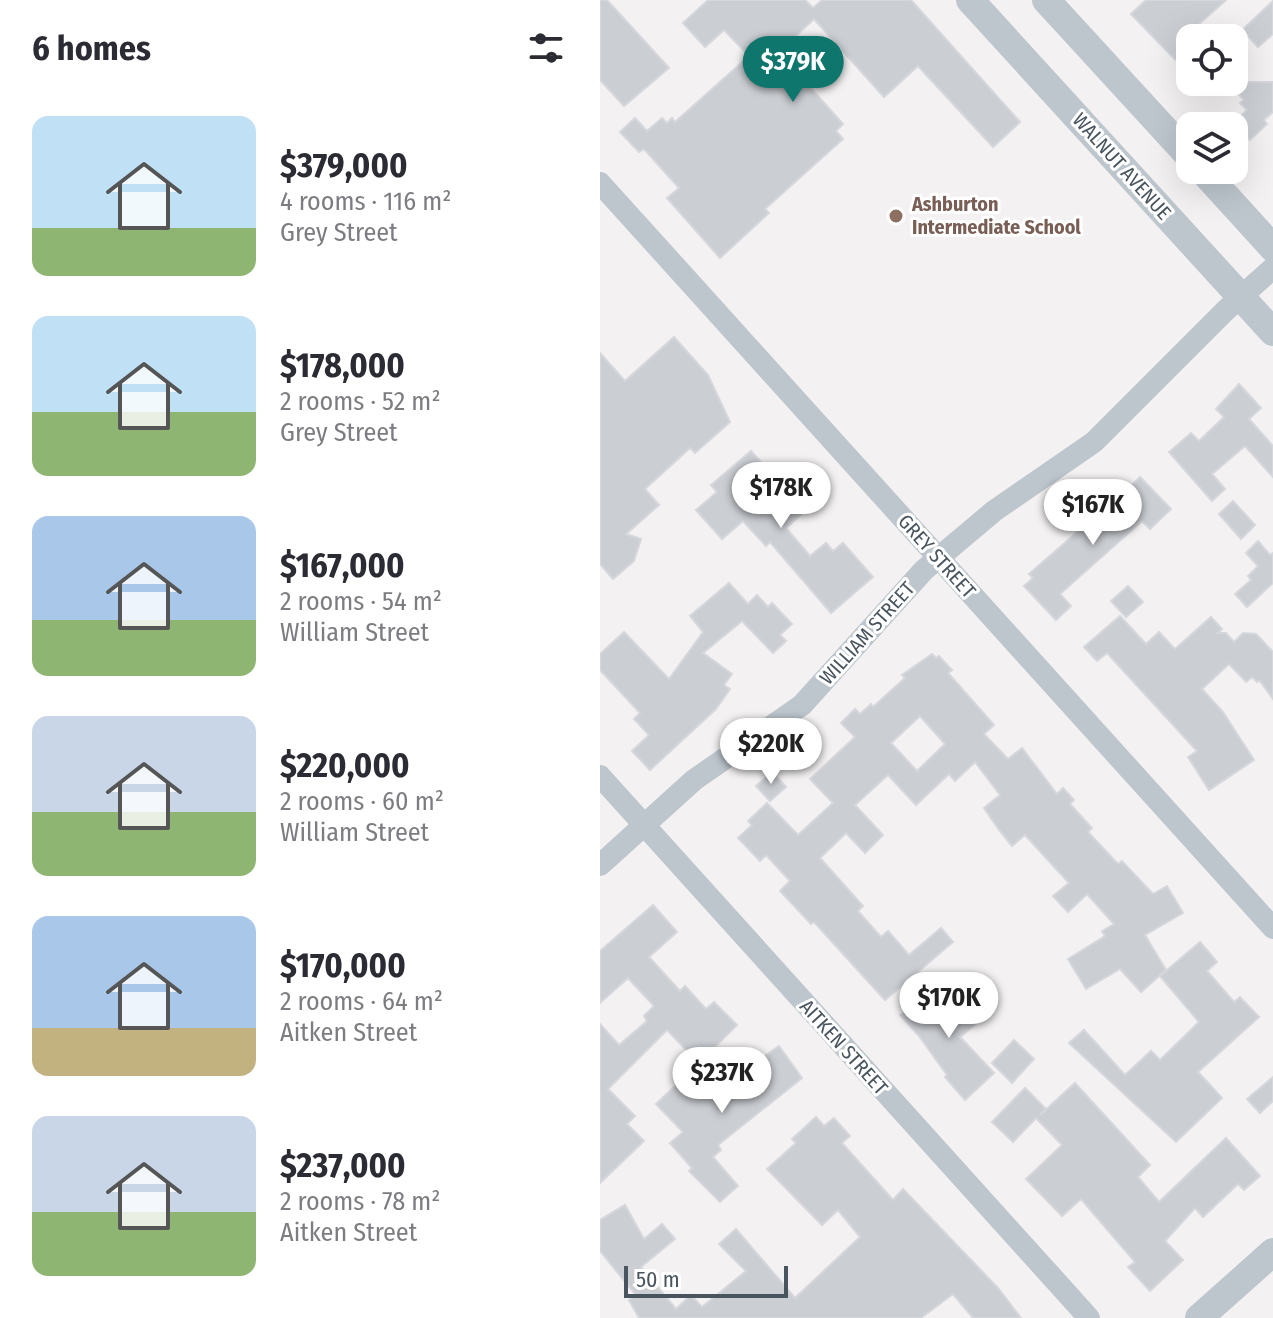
<!DOCTYPE html>
<meta charset="utf-8">
<style>
:root{--surface:#fff;--page:#f7f7f7;--text:#2b2b33;--muted:#7c7c81;--accent:#0f766e}
body{margin:0;font-family:"Fira Sans Condensed",sans-serif;background:var(--page);color:var(--text);height:100vh;display:flex;flex-direction:column;font-size:30px;white-space:nowrap}
*{box-sizing:border-box;margin:0}
p{font-size:26px;color:var(--muted)}
.icon{flex:none;width:44px;height:44px;fill:none;stroke:currentColor;stroke-width:2;stroke-linecap:round;stroke-linejoin:round}
.map{position:relative;flex:1;overflow:hidden}
.panel{display:flex;flex-direction:column;background:var(--surface);width:600px}
.panel>*{flex:none}
.tools{position:absolute;left:576px;top:24px;display:grid;gap:16px}
.tools a{display:grid;place-items:center;width:72px;height:72px;border-radius:16px;background:var(--surface);box-shadow:0 8px 32px #0002;font-size:40px}
.scale{position:absolute;left:24px;bottom:20px;width:164px;box-sizing:border-box;padding-left:8px;border:4px solid #49555e;border-top:0;font-size:22px;line-height:28px;white-space:nowrap;color:#49555e;-webkit-text-stroke:6px #fff;paint-order:stroke}
.price{position:absolute;translate:-50% -68px;padding:0 18px;border-radius:28px;background:#fff;color:#222;font-size:26px;line-height:52px;filter:drop-shadow(0 2px 4px #0008)}
.price::after{content:'';position:absolute;left:50%;top:48px;width:24px;height:18px;margin-left:-12px;background:inherit;clip-path:polygon(0 0,100% 0,50% 100%)}
.price.current{background:var(--accent);color:#fff}
ul{padding:0;list-style:none}
li{display:flex;align-items:center;gap:24px;height:200px;padding:0 32px}
li span{display:grid;place-items:center;flex:none;width:224px;height:160px;border-radius:16px;color:#555}
li>.icon{margin-inline-start:auto}
span .icon{width:96px;height:96px;fill:#fffc;stroke-width:1}
li b{font-size:34px}
h2{display:flex;justify-content:space-between;align-items:center;height:96px;padding:0 32px;font-size:34px}
main{display:flex;flex:1;min-height:0}
.map>svg:first-child{display:block}
.building{fill:#cbced3;stroke:#d5d7dc;stroke-width:2;fill-rule:evenodd}
.lines{fill:none;stroke-linecap:round;stroke-linejoin:round}
.minor{stroke:#bdc6cd;stroke-width:22}
.tertiary{stroke:#bdc6cd;stroke-width:28}
.education-dot{fill:#8d6e63;stroke:#fff;stroke-width:3}
.labels{text-anchor:middle;dominant-baseline:central;stroke-width:6;stroke-linejoin:round;paint-order:stroke}
.street-label{font-size:20px;fill:#49555e;stroke:#fff}
.education-label{font-size:20px;font-weight:bold;fill:#785e54;stroke:#fff;text-anchor:start}
</style>
<main>
<section class="panel">
<h2>6 homes<svg class="icon" aria-label="filters" viewBox="0 0 24 24"><path d="M4 7h16M4 17h16"/><circle cx="9" cy="7" r="2"/><circle cx="15" cy="17" r="2"/></svg></h2>
<ul>
<li><span style="background:linear-gradient(#bfe0f5 70%,#8fb573 0)"><svg class="icon" aria-label="home" viewBox="0 0 24 24"><path d="M3 11l9-7 9 7M6 9v11h12V9"/></svg></span><div><b>$379,000</b><p>4 rooms · 116 m²</p><p>Grey Street</p></div></li>
<li><span style="background:linear-gradient(#bfe0f5 60%,#8fb573 0)"><svg class="icon" aria-label="home" viewBox="0 0 24 24"><path d="M3 11l9-7 9 7M6 9v11h12V9"/></svg></span><div><b>$178,000</b><p>2 rooms · 52 m²</p><p>Grey Street</p></div></li>
<li><span style="background:linear-gradient(#a9c7e8 65%,#8fb573 0)"><svg class="icon" aria-label="home" viewBox="0 0 24 24"><path d="M3 11l9-7 9 7M6 9v11h12V9"/></svg></span><div><b>$167,000</b><p>2 rooms · 54 m²</p><p>William Street</p></div></li>
<li><span style="background:linear-gradient(#c9d6e8 60%,#8fb573 0)"><svg class="icon" aria-label="home" viewBox="0 0 24 24"><path d="M3 11l9-7 9 7M6 9v11h12V9"/></svg></span><div><b>$220,000</b><p>2 rooms · 60 m²</p><p>William Street</p></div></li>
<li><span style="background:linear-gradient(#a9c7e8 70%,#c2b280 0)"><svg class="icon" aria-label="home" viewBox="0 0 24 24"><path d="M3 11l9-7 9 7M6 9v11h12V9"/></svg></span><div><b>$170,000</b><p>2 rooms · 64 m²</p><p>Aitken Street</p></div></li>
<li><span style="background:linear-gradient(#c9d6e8 60%,#8fb573 0)"><svg class="icon" aria-label="home" viewBox="0 0 24 24"><path d="M3 11l9-7 9 7M6 9v11h12V9"/></svg></span><div><b>$237,000</b><p>2 rooms · 78 m²</p><p>Aitken Street</p></div></li>
</ul>
</section>
<div class="map">
<svg width="673" height="1318" viewBox="0 0 673 1318">
<rect width="100%" height="100%" fill="#f3f1f1"/>
<!-- building -->
<g class="building">
<polygon points="0,0 7,0 69,68 24,106 0,80"/>
<polygon points="108,0 205,0 213,8 222,0 311,0 420,122 393,147 318,66 284,97 214,19 186,45 200,60 192,67 243,124 236,131 243,139 165,209 169,213 120,258 67,198 79,188 44,149 39,152 20,132 35,118 47,131 62,118 67,123 72,118 75,122 149,56 124,30 105,47 83,23"/>
<polygon points="546,0 626,0 590,32 590,75 531,14"/>
<polygon points="673,1 673,34 658,47 642,30"/>
<polygon points="627,82 673,82 673,112 664,120 667,124 650,140 634,122 647,110 640,103 644,100"/>
<polygon points="74,337 108,375 130,422 95,453 90,448 45,489 59,505 26,534 41,539 34,561 13,579 0,564 0,353 25,381"/>
<polygon points="639,384 661,408 649,419 673,446 673,477 645,446 612,474 625,489 612,501 569,452 591,433 599,441 624,417 616,409"/>
<polygon points="151,451 205,511 186,528 210,556 226,543 233,551 243,543 273,577 231,613 170,542 166,546 143,521 122,539 96,510 117,492 111,485"/>
<polygon points="540,477 571,509 550,529 542,521 460,594 471,606 456,620 424,586 433,578 429,574 492,519 500,527 525,503 520,497"/>
<polygon points="633,501 655,525 641,539 619,514"/>
<polygon points="658,541 670,555 673,553 673,583 647,607 635,594 651,580 648,576 658,566 646,553"/>
<polygon points="129,583 148,604 157,595 168,607 172,603 192,624 180,635 186,641 173,653 142,621 103,653 132,674 124,685 130,689 116,709 50,770 32,751 49,735 34,719 40,713 0,670 0,654 24,632 69,679 103,632 90,616"/>
<polygon points="528,586 543,602 526,617 511,601"/>
<polygon points="520,616 546,644 559,632 575,649 611,617 622,629 618,633 626,633 634,642 643,633 656,634 673,652 673,699 659,680 657,682 652,677 646,682 629,664 602,689 623,712 654,760 609,790 588,757 597,751 507,653 497,661 484,647"/>
<path d="M 332,654 L 336,658 L 339,656 L 352,670 L 348,673 L 394,725 L 384,734 L 408,759 L 422,748 L 457,794 L 463,788 L 474,800 L 470,804 L 492,828 L 488,832 L 518,864 L 522,861 L 553,894 L 567,886 L 583,913 L 545,935 L 566,970 L 541,992 L 520,969 L 486,989 L 468,959 L 505,936 L 502,931 L 514,924 L 487,894 L 468,912 L 453,896 L 469,883 L 425,835 L 412,846 L 399,830 L 384,808 L 400,795 L 375,762 L 355,781 L 349,774 L 316,805 L 288,775 L 255,805 L 283,835 L 265,853 L 246,833 L 220,858 L 263,906 L 258,911 L 281,937 L 288,931 L 309,955 L 341,928 L 353,942 L 285,1000 L 214,922 L 211,924 L 180,891 L 190,881 L 166,855 L 160,861 L 138,838 L 152,825 L 148,821 L 167,803 L 198,835 L 233,803 L 210,779 L 255,737 L 241,723 L 255,709 L 260,714 L 271,704 L 273,707 L 305,678 L 302,675 ZM 320,716 L 345,744 L 317,771 L 291,743 Z"/>
<polygon points="172,772 186,787 170,801 156,786"/>
<polygon points="53,905 77,932 49,957 80,991 85,986 106,1009 114,1002 137,1025 99,1063 67,1030 8,1089 35,1116 27,1124 44,1141 0,1183 0,1024 19,1045 47,1021 44,1016 54,1006 28,978 0,1003 0,951"/>
<polygon points="600,942 617,962 607,971 634,1002 640,997 659,1017 598,1072 622,1098 576,1142 469,1043 484,1030 525,1075 551,1051 560,1060 599,1022 560,976"/>
<polygon points="347,986 377,1023 360,1037 394,1073 365,1100 345,1077 347,1075 319,1036 300,1015"/>
<polygon points="414,1040 434,1059 412,1083 392,1063"/>
<polygon points="179,1046 202,1078 118,1145 121,1150 113,1157 138,1186 120,1202 89,1171 92,1168 70,1143 83,1132 56,1104 93,1069 120,1097 152,1071 149,1067"/>
<polygon points="673,1077 673,1101 660,1113 647,1099"/>
<polygon points="475,1083 550,1165 538,1177 559,1202 626,1138 660,1176 644,1190 638,1184 603,1217 595,1208 565,1241 583,1260 550,1291 528,1267 535,1262 481,1199 462,1216 426,1179 462,1145 436,1118 413,1142 392,1122 425,1088 446,1109 440,1115"/>
<polygon points="216,1117 224,1126 234,1118 250,1136 242,1143 293,1200 303,1189 398,1288 421,1318 373,1318 353,1294 321,1318 39,1318 29,1300 36,1295 0,1251 0,1220 25,1205 44,1239 62,1224 75,1239 41,1267 76,1309 91,1295 102,1307 146,1271 119,1244 136,1229 195,1298 260,1237 238,1210 222,1225 167,1169 196,1143 192,1139"/>
</g>
<g class="lines">
<!-- minor -->
<g class="minor">
<polyline points="0,183 673,928"/>
<polyline points="0,776 489,1318"/>
<polyline points="0,865 94,780 202,705 324,570 394,511 494,442 625,311 673,268"/>
</g>
<!-- tertiary -->
<g class="tertiary">
<polyline points="370,0 673,332"/>
<polyline points="446,0 590,157"/>
<polyline points="602,170 673,248"/>
<polyline points="599,1318 673,1252"/>
</g>
</g>
<!-- markers -->
<circle class="education-dot" cx="296" cy="216" r="8"/>
<g class="labels">
<!-- street labels -->
<g class="street-label">
<text transform="translate(522 166) rotate(48)">WALNUT AVENUE</text>
<text transform="translate(337 556) rotate(48)">GREY STREET</text>
<text transform="translate(267 633) rotate(-48)">WILLIAM STREET</text>
<text transform="translate(244 1047) rotate(48)">AITKEN STREET</text>
</g>
<!-- education labels -->
<g class="education-label">
<text x="312" y="204">Ashburton<tspan x="312" dy="23">Intermediate School</tspan></text>
</g>
</g>
</svg>
<div class="tools">
<a><svg class="icon" aria-label="locate" viewBox="0 0 24 24"><circle cx="12" cy="12" r="6"/><path d="M12 2v4M12 18v4M2 12h4M18 12h4"/></svg></a>
<a><svg class="icon" aria-label="layers" viewBox="0 0 24 24"><path d="M12 4l9 5-9 5-9-5zM3 14l9 5 9-5"/></svg></a>
</div>
<div class="scale">50 m</div>
<b class="price current" style="left:193px;top:104px">$379K</b>
<b class="price" style="left:181px;top:530px">$178K</b>
<b class="price" style="left:493px;top:547px">$167K</b>
<b class="price" style="left:171px;top:786px">$220K</b>
<b class="price" style="left:349px;top:1040px">$170K</b>
<b class="price" style="left:122px;top:1115px">$237K</b>
</div>
</main>
